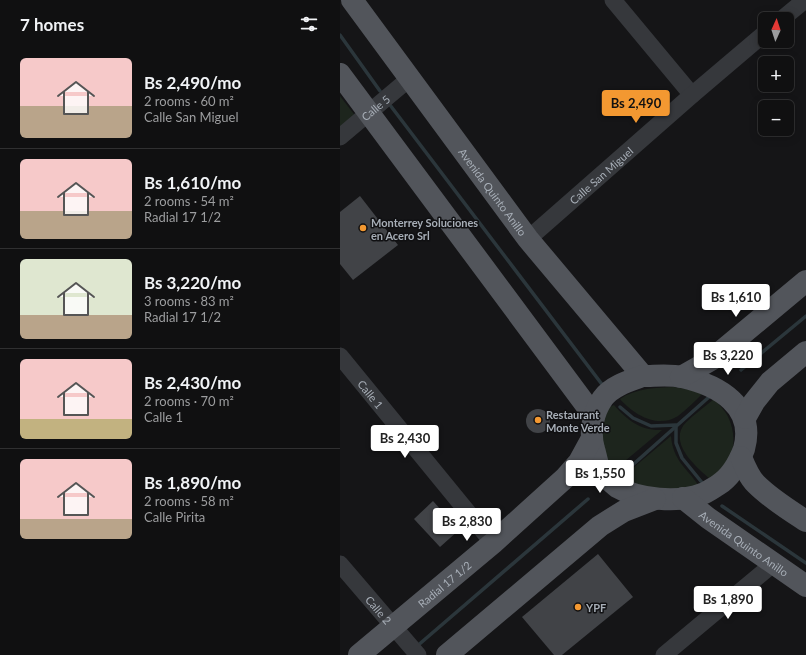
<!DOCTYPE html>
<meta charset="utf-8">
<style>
:root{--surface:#101011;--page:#19191a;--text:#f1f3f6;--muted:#9c9d9f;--line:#303031;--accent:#f39831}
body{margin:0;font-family:Lato,sans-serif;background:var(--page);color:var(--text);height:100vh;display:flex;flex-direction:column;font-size:15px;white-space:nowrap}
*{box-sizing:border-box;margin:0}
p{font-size:13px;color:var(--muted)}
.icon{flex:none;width:22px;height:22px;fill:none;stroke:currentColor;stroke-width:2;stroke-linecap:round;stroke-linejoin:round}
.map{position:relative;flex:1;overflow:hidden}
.side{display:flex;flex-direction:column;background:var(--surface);width:340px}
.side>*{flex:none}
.needle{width:26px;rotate:3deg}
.buttons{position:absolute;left:418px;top:12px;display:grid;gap:8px}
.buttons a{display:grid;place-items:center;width:36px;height:36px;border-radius:6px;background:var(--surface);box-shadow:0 2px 10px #0003,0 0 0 1px var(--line);font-size:20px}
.price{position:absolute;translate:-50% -34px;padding:0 9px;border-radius:4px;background:#fff;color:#222;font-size:13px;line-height:26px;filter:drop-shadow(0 1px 2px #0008)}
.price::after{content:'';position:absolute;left:50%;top:24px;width:12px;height:9px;margin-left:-6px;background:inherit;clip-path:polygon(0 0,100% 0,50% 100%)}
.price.active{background:var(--accent);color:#111}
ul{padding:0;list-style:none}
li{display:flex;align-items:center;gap:12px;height:100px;padding:0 20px}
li+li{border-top:1px solid var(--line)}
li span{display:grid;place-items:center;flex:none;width:112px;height:80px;border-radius:6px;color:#555}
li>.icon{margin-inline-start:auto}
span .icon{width:48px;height:48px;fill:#fffc;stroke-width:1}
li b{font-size:17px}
h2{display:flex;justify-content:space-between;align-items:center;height:48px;padding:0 20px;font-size:17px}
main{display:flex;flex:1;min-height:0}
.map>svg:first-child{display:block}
.green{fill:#1d251d}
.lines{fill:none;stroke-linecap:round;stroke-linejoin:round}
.stream{stroke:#2b363b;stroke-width:3.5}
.building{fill:#414347}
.minor{stroke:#36383c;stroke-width:17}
.major{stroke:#52555b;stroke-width:22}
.poi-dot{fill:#f39831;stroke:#101012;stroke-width:1.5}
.labels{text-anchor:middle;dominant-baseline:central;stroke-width:3;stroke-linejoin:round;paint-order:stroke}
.street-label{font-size:11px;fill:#a7aeb7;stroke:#101012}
.poi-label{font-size:11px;font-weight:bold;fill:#a7aeb7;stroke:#101012;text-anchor:start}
</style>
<main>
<section class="side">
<h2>7 homes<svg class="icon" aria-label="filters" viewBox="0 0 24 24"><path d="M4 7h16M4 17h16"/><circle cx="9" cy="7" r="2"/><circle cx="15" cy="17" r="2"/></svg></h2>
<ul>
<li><span style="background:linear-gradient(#f6c9c9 60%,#b9a48a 0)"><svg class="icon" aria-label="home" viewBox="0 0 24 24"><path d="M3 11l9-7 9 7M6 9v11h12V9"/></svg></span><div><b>Bs 2,490/mo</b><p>2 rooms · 60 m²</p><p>Calle San Miguel</p></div></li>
<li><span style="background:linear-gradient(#f6c9c9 65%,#b9a48a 0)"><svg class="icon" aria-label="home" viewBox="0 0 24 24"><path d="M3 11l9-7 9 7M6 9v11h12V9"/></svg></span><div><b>Bs 1,610/mo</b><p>2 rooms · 54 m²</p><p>Radial 17 1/2</p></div></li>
<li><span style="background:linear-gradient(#dfe7d0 70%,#b9a48a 0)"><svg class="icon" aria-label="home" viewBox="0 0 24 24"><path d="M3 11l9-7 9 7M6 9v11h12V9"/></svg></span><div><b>Bs 3,220/mo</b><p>3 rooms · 83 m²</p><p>Radial 17 1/2</p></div></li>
<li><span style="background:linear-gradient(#f6c9c9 75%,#c2b280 0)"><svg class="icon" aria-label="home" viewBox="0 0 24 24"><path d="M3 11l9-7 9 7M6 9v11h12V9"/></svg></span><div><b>Bs 2,430/mo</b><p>2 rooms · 70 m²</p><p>Calle 1</p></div></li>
<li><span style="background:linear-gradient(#f6c9c9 75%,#b9a48a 0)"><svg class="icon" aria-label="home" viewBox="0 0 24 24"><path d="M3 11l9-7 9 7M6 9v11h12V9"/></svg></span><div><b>Bs 1,890/mo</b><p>2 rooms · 58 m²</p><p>Calle Pirita</p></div></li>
</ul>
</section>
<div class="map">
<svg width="466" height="655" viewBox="0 0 466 655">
<rect width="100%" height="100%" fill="#151517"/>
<!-- green -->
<g class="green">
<polygon points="0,96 17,118 0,132"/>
<path d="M 334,387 L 364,392 C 356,400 347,409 338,416 C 318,429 294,415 280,399 C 296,388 315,388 334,387 Z"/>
<path d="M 374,399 C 379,405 386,411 389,419 C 394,430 396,447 389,458 C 385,466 377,473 371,480 C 359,469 330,446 343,426 C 349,418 366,406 374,399 Z"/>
<path d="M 274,405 C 287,420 301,431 322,430 L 279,466 L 275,474 L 258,442 L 268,408 Z"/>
<path d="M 331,436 C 333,461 347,468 359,486 L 323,492 L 280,479 Z"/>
</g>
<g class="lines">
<!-- stream -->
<g class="stream">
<polyline points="0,35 40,91"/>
<polyline points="50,105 264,387"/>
<polyline points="401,370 466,316"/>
<polyline points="280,407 293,418 311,426 336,425 336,443 342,458 364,485"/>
<polyline points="279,477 369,397"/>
<polyline points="382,506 466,563"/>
<polyline points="76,647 248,499"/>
</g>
</g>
<!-- building -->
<g class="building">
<polygon points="20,196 58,245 13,280 0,264 0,212"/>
<circle cx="198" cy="421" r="12"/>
<polygon points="93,501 119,530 100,547 74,519"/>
<polygon points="258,554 293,597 222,655 214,655 182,617"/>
</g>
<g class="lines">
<!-- minor -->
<g class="minor">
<polyline points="273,0 352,95"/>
<polyline points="442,19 465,0"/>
<path id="s1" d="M 0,137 L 70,78"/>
<path id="s2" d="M 188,239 L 352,95 L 425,33"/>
<path id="s3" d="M 0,356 L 153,543"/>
<path id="s4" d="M 0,564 L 78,655"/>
<polyline points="324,655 433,564"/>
</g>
<!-- major -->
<g class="major">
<path id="s5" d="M 12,0 L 188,239 L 303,376"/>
<polyline points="0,74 254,416"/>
<path d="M 303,376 C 315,376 330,374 342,377 C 378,385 416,406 404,449 C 399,462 391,477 378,485 C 373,488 368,492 362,494 C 339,503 299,500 277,487 C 272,483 264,475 260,469 C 257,464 256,455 254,449 C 249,432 253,412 263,398 C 272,386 289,381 303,376 Z"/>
<polyline points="341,377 371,360 466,281"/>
<polyline points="405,418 414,402 430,382 466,352"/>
<path d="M 401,457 C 405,467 409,477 416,484 C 431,499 449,510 466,521"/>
<path id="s6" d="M 343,498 L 368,518 L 466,586"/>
<path id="s7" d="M 19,655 L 153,543 L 225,478 L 239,462 L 251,440"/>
<polyline points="107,655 260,526 284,511 315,499"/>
</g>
</g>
<!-- markers -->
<g class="poi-dot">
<circle cx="23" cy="228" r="4"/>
<circle cx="198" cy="420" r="4"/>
<circle cx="238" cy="607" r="4"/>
</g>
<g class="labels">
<!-- street labels -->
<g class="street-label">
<text stroke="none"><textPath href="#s1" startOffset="46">Calle 5</textPath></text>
<text stroke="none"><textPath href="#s2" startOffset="97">Calle San Miguel</textPath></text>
<text stroke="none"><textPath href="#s5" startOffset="238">Avenida Quinto Anillo</textPath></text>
<text stroke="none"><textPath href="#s3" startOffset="49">Calle 1</textPath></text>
<text stroke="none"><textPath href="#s6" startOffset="76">Avenida Quinto Anillo</textPath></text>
<text stroke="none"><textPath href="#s7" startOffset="111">Radial 17 1/2</textPath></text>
<text stroke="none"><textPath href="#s4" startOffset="60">Calle 2</textPath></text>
</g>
<!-- poi labels -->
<g class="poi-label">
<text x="31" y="222">Monterrey Soluciones<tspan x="31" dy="13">en Acero Srl</tspan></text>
<text x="206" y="414">Restaurant<tspan x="206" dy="13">Monte Verde</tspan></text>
<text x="246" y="607">YPF</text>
</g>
</g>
</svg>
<div class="buttons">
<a><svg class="needle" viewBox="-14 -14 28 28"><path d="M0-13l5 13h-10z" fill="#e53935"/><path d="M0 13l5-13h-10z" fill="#9c9d9f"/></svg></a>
<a>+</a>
<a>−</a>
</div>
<b class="price active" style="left:296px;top:124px">Bs 2,490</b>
<b class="price" style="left:396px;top:318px">Bs 1,610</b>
<b class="price" style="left:388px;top:376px">Bs 3,220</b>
<b class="price" style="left:65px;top:459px">Bs 2,430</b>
<b class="price" style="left:260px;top:494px">Bs 1,550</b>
<b class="price" style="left:127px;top:542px">Bs 2,830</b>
<b class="price" style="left:388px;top:620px">Bs 1,890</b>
</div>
</main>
